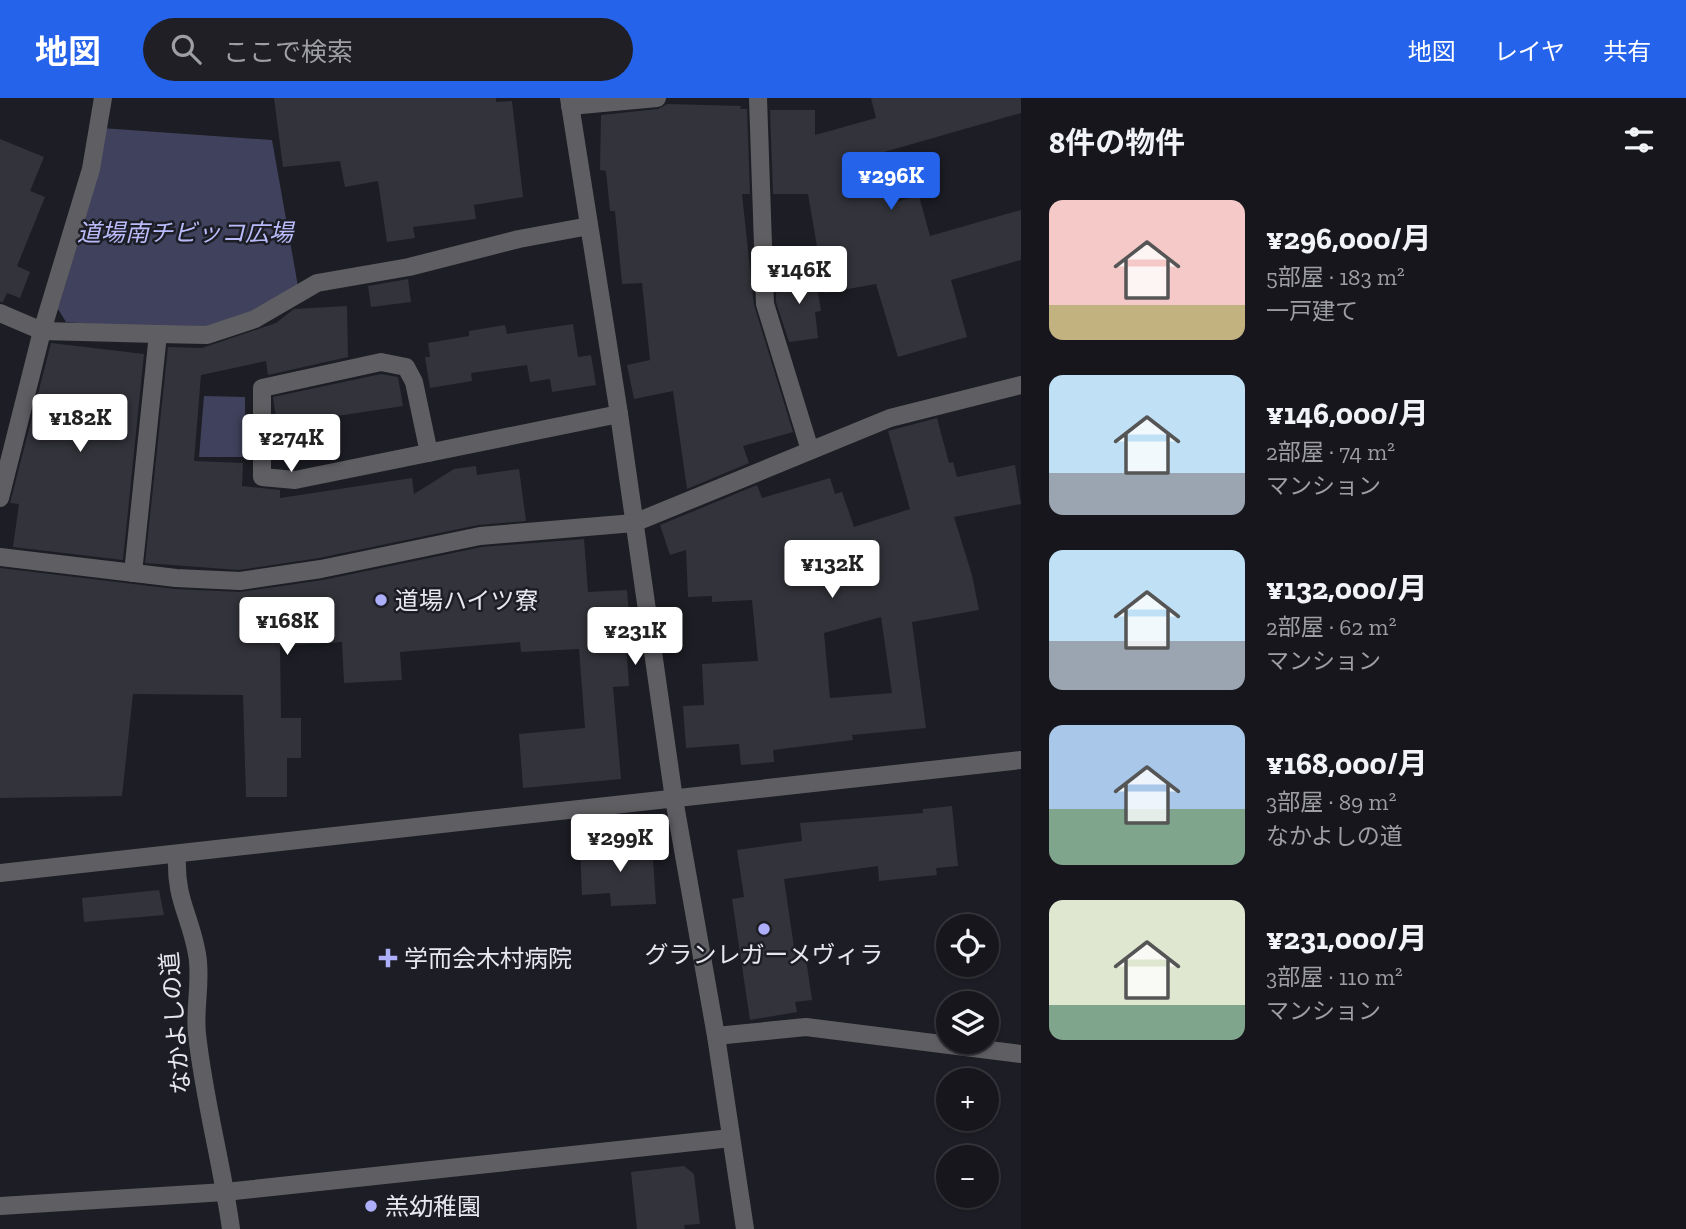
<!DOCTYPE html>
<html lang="ja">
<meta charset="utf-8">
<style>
:root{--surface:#16161c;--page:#1f1f25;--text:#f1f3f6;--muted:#9e9fa3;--line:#35353b;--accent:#2563eb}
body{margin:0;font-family:"Zilla Slab","Noto Sans JP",serif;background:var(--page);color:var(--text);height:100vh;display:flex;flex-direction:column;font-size:26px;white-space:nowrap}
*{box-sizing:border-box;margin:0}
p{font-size:23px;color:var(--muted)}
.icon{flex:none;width:38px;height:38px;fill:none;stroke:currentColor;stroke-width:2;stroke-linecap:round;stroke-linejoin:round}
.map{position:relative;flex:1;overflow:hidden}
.side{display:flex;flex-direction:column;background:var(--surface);width:665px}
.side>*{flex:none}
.tools{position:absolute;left:936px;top:816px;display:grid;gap:14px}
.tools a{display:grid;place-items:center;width:63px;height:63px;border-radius:50%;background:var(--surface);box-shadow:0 2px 5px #0004,0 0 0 2px var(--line);font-size:35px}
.price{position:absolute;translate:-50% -60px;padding:0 16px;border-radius:7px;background:#fff;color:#222;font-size:23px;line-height:46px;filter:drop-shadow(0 2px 4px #0008)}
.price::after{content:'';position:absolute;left:50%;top:42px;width:21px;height:16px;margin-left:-10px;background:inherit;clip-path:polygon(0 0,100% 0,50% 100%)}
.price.active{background:var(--accent);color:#fff}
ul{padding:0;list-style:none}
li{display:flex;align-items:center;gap:21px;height:175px;padding:0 28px}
li span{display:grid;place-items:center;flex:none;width:196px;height:140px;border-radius:14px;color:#555}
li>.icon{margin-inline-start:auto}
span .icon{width:84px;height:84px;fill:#fffc;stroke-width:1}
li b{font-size:30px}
h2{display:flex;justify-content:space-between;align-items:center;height:84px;padding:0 28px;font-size:30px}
header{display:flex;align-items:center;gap:42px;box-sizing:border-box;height:98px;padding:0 35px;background:var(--accent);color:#fff}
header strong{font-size:33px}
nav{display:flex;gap:38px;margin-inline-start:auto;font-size:24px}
.search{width:490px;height:63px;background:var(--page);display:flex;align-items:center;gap:18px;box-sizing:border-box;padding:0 24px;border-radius:38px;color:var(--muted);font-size:26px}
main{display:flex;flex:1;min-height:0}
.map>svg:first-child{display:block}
.green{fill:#40415c}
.building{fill:#33333b;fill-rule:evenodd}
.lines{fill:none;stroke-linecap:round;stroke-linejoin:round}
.minor{stroke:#5f5f63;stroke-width:18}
.poi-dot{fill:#adaffb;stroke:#1d1e25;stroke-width:2.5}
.labels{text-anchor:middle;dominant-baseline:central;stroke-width:5;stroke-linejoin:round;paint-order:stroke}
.park-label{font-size:24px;font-style:italic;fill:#b9bbfb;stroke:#1d1e25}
.poi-label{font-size:24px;fill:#e7e8ed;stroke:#1d1e25;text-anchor:start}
.street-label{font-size:24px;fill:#e7e8ed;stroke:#1d1e25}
</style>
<header>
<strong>地図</strong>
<div class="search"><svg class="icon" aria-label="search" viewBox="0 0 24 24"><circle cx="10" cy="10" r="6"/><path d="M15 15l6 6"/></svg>ここで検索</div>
<nav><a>地図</a><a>レイヤ</a><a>共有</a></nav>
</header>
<main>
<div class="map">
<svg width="1021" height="1131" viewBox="0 0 1021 1131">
<rect width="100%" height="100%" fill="#1d1e25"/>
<!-- green -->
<g class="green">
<polygon points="101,30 272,42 299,194 209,235 66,224 58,211 98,76"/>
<polygon points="204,298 245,299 245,359 199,359"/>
</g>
<!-- building -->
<g class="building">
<polygon points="274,0 496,0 496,4 512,3 523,99 474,107 476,121 413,129 415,140 387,144 378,83 345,89 340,63 283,69"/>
<polygon points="871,0 1021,0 1021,15 877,56 891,105 919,98 930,138 1021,112 1021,162 951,182 967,239 898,259 876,186 825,195 808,96 773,96 770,12 815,12 815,37 876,20"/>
<polygon points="667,6 741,8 740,11 747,11 750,96 742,96 754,207 793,334 743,348 749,365 687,391 673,293 634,301 627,267 650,262 642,185 622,186 615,113 610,113 606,73 600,72 601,17 658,11"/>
<polygon points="0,41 44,59 30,93 45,99 17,168 30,174 20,200 7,195 3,204 0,204"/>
<polygon points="815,175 821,213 815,214 818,240 789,244 776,204 776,181"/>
<polygon points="408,181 411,204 371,209 368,188"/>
<polygon points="347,208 348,259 268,277 266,263 201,277 194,363 243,365 242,388 280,392 280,400 412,380 414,396 454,371 476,368 477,377 519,371 526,423 478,427 319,460 239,472 145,465 168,249 202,250 276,225 294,211"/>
<polygon points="573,226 578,259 591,257 596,287 552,294 550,281 530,284 527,267 471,275 472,283 430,290 425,259 430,259 428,245 469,238 469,233 505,227 507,236"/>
<polygon points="51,245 144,256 123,462 13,449 19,406 10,405"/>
<polygon points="381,276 398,279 403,308 277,327 273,299"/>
<path d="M 937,320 L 949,365 L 953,364 L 957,379 L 1015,367 L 1021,406 L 954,419 L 972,477 L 979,512 L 912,524 L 926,630 L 852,637 L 853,642 L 773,652 L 774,664 L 741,667 L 739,646 L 686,650 L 683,608 L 704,607 L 702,566 L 758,563 L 752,502 L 712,504 L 712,498 L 688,499 L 686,452 L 670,457 L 660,427 L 757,387 L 762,400 L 830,380 L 835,396 L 842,394 L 854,429 L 910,411 L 888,333 ZM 881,519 L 892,595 L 830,600 L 824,535 Z"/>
<polygon points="584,441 588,494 627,492 631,545 626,545 629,588 613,589 621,681 523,690 519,636 585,630 579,551 521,554 520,544 400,554 402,582 344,585 342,544 280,548 281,620 301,620 301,660 287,660 287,699 246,699 243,597 133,596 122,698 0,700 0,470 175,491 240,494 323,482 482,449"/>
<polygon points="952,708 958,768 936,770 937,777 879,783 878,768 784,781 796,863 806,861 812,902 795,904 797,914 750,922 732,801 744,799 737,752 802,743 800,725 923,715 923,711"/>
<polygon points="652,746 656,806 611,808 610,795 582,797 580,750"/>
<polygon points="159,792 164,817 84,824 82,800"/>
<polygon points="684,1068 694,1076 700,1126 684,1127 685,1131 637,1131 631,1074"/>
</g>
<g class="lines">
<!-- minor -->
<g class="minor">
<polyline points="569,0 619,316 674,701 716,938 745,1131"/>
<polyline points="758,0 765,206 810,352"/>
<polyline points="570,8 657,0"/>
<polyline points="0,215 42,233 158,236 133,475"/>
<polyline points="158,236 207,237 255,221 317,185 409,169 519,141 589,128"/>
<polyline points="429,355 414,284 406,269 381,264 262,290 262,379 295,382 619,316"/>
<polyline points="0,400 42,233 91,71 103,0"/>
<polyline points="0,459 176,480 240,483 321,471 480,438 634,425 890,320 1021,287"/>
<path d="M 177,757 C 175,802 190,816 197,856 C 202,883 194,909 197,936 C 204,1002 222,1065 231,1131"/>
<polyline points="0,775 1021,662"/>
<polyline points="716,938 806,929 1021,956"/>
<polyline points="0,1108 225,1094 731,1040"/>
</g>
</g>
<!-- markers -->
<g class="poi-dot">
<circle cx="381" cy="502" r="7"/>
<circle cx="764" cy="831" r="7"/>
<path d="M384.5 849.5h7v7h7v7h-7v7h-7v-7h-7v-7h7z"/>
<circle cx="371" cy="1108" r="7"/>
</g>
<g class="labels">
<!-- park labels -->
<g class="park-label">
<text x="185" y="134">道場南チビッコ広場</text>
</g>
<!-- poi labels -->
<g class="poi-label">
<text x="395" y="502">道場ハイツ寮</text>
<text x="764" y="856" text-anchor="middle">グランレガーメヴィラ</text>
<text x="404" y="860">学而会木村病院</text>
<text x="385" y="1108">羔幼稚園</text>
</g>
<!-- street labels -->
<g class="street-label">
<text transform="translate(175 925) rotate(-95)">なかよしの道</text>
</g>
</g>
</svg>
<div class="tools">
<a><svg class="icon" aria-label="locate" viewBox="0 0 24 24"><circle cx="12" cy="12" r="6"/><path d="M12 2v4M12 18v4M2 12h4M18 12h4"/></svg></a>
<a><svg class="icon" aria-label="layers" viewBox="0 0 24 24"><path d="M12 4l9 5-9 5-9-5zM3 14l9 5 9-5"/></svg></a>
<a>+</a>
<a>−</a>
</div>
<b class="price active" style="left:891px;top:114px">¥296K</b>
<b class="price" style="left:799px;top:208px">¥146K</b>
<b class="price" style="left:80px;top:356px">¥182K</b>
<b class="price" style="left:291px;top:376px">¥274K</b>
<b class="price" style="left:832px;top:502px">¥132K</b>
<b class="price" style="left:287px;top:559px">¥168K</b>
<b class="price" style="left:635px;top:569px">¥231K</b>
<b class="price" style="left:620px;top:776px">¥299K</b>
</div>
<section class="side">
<h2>8件の物件<svg class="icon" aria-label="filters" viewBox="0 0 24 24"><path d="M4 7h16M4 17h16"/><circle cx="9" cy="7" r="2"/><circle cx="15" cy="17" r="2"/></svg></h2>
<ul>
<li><span style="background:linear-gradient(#f6c9c9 75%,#c2b280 0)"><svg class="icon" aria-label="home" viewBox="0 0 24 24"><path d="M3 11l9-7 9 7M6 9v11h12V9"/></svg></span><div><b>¥296,000/月</b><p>5部屋 · 183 m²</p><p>一戸建て</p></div></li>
<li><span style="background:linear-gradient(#bfe0f5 70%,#9aa5b1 0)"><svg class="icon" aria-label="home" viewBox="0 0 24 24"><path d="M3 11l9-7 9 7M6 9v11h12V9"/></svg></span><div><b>¥146,000/月</b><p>2部屋 · 74 m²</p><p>マンション</p></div></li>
<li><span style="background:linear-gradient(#bfe0f5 65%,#9aa5b1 0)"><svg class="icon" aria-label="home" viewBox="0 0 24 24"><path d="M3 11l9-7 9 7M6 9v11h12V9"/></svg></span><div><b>¥132,000/月</b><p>2部屋 · 62 m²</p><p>マンション</p></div></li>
<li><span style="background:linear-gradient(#a9c7e8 60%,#7fa58c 0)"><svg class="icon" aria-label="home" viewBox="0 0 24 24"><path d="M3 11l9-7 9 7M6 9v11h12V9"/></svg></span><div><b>¥168,000/月</b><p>3部屋 · 89 m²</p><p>なかよしの道</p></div></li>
<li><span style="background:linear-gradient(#dfe7d0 75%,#7fa58c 0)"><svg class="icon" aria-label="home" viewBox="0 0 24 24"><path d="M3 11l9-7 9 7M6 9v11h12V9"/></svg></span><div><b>¥231,000/月</b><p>3部屋 · 110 m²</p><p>マンション</p></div></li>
</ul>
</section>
</main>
